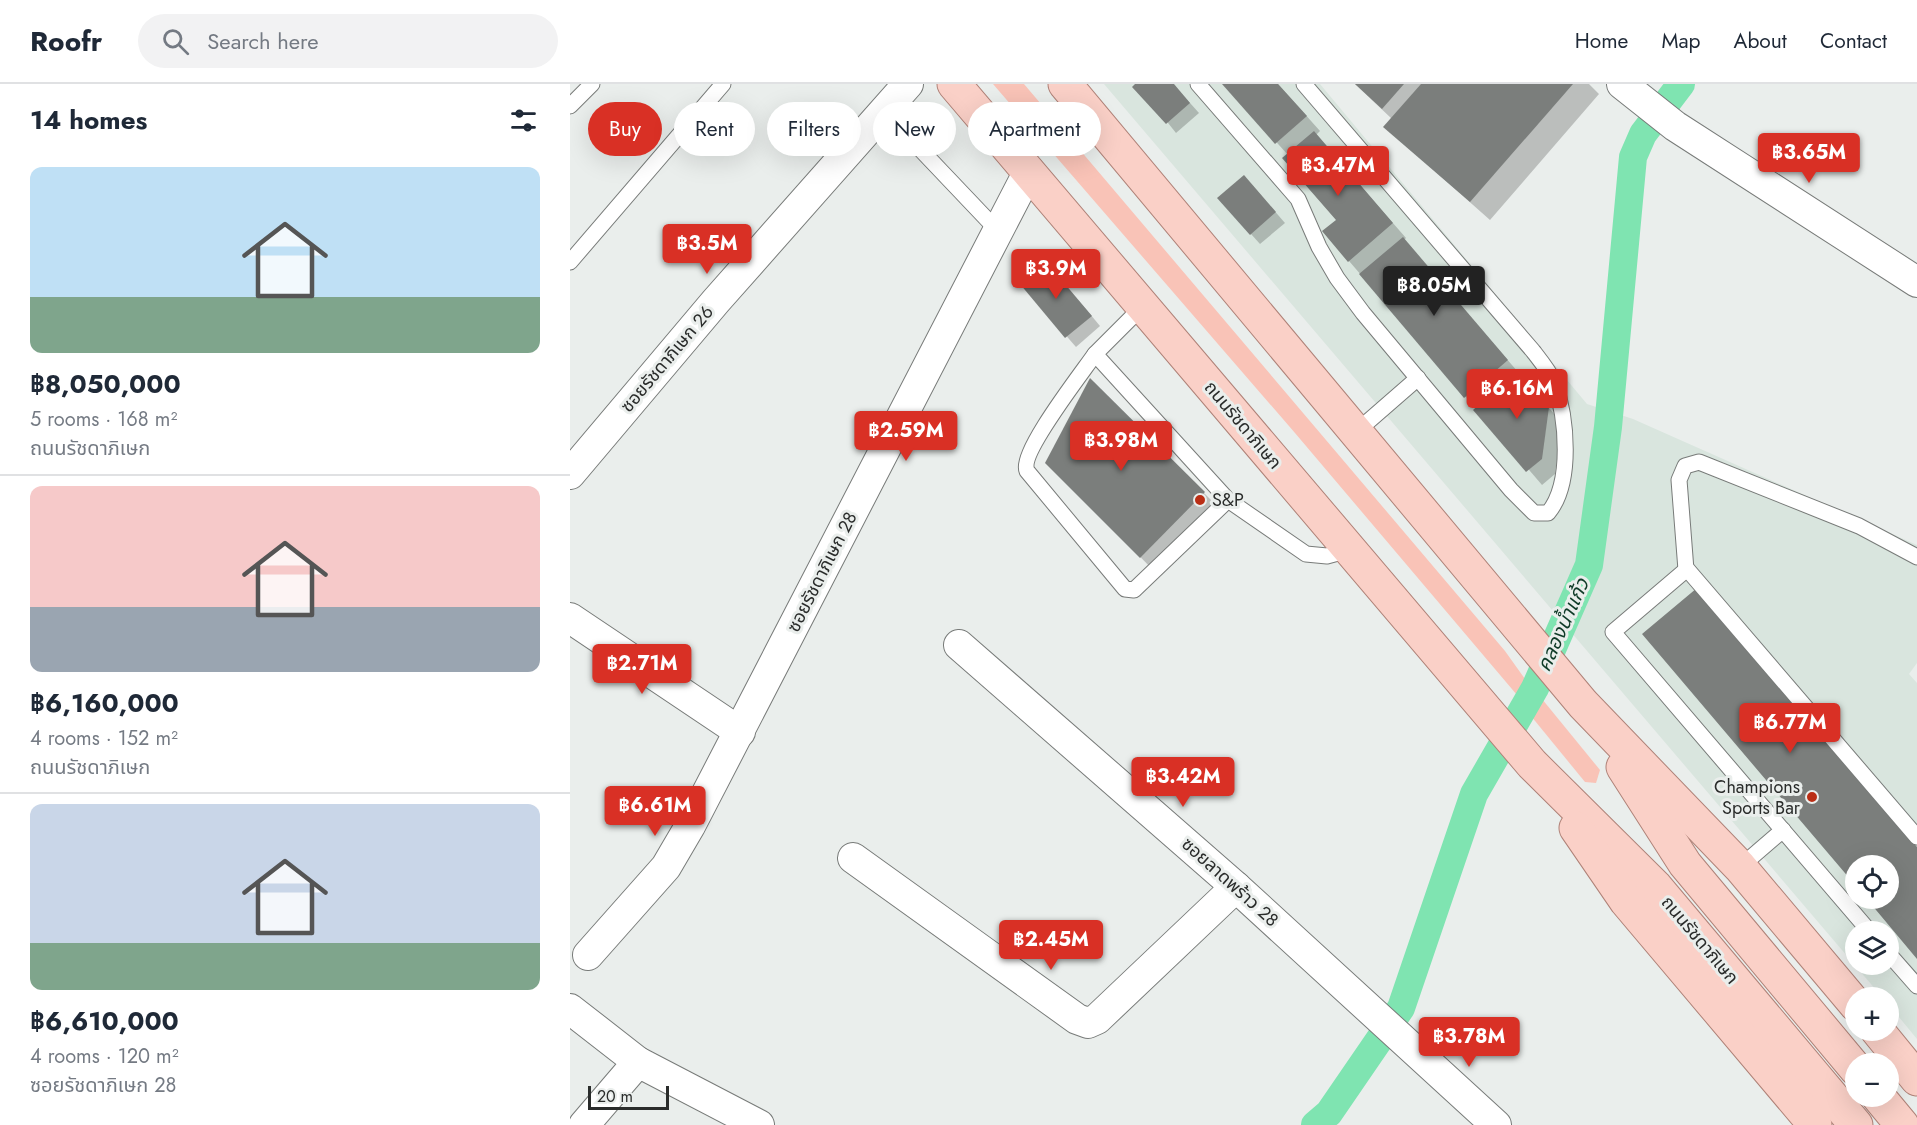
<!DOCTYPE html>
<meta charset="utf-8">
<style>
:root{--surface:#fff;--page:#f2f2f3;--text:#1f2937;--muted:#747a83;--line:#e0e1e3;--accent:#d93025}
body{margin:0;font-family:Jost,"Noto Sans Thai",sans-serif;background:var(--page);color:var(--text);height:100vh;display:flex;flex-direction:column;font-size:22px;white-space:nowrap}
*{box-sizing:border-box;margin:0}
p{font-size:20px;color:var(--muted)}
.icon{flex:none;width:33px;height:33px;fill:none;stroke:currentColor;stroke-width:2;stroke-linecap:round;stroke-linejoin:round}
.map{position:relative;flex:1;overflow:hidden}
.details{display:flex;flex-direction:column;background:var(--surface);width:570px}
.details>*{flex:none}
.hud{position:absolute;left:18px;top:18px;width:570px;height:54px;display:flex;gap:12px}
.fabs{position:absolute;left:1275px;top:771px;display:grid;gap:12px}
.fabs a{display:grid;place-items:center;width:54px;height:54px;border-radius:50%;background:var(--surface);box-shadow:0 6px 24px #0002;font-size:30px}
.scale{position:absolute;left:18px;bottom:15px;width:81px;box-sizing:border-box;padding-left:6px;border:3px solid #2a2c2b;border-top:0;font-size:16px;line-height:21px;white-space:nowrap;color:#2a2c2b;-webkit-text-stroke:4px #eaeeec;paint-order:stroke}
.price{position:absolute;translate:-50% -51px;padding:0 14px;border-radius:6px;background:var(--accent);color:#fff;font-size:20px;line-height:39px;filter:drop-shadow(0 2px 3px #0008)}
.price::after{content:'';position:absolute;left:50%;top:36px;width:18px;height:14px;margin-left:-9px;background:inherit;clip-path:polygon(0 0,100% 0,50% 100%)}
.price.on{background:#222;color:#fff}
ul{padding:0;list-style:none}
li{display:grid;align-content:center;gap:12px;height:318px;padding:0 30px}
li+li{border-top:2px solid var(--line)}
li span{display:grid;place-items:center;height:186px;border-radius:12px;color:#555}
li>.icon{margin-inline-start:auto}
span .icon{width:108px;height:108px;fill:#fffc;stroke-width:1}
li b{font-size:26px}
h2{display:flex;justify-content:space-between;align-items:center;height:72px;padding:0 30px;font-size:26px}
.chip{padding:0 21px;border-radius:27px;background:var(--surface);box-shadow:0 6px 24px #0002;font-size:21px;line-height:54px}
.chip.on{background:var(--accent);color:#fff}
header{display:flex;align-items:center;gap:36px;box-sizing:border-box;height:84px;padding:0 30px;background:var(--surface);border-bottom:2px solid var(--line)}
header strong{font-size:28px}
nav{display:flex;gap:33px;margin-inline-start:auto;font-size:21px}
.search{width:420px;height:54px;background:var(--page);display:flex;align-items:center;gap:15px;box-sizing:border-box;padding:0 21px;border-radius:33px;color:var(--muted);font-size:22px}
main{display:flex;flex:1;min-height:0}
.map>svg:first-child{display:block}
.built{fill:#d9e5de;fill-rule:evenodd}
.green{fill:#f9c3b7}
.shadow{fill:#0003}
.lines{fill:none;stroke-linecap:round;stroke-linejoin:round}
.canal{stroke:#7fe4b1;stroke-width:28}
.building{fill:#7b7e7c}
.lane-casing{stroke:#787b79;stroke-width:17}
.street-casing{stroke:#787b79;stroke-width:32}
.primary-casing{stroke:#af8278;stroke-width:35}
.lane{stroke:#fff;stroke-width:15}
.street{stroke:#fff;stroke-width:30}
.primary{stroke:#fad0c7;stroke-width:33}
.poi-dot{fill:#ba2e15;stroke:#eaeeec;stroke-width:2}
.labels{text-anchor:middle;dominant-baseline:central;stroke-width:6;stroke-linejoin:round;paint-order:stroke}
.street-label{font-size:18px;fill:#2a2c2b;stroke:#eaeeec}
.poi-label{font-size:18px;fill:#2a2c2b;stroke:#eaeeec;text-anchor:start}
.water-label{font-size:20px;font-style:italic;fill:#0f3b28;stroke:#eaeeec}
</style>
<header>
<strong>Roofr</strong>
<div class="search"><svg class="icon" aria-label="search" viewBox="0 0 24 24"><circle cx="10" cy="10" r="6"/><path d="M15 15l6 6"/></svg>Search here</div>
<nav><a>Home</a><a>Map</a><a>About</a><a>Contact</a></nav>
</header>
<main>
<section class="details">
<h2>14 homes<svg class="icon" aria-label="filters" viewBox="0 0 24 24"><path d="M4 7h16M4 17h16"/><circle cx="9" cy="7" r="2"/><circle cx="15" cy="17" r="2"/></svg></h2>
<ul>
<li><span style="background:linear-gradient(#bfe0f5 70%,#7fa58c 0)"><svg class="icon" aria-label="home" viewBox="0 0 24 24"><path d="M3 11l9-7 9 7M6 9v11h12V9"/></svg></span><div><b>฿8,050,000</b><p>5 rooms · 168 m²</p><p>ถนนรัชดาภิเษก</p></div></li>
<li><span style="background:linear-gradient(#f6c9c9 65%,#9aa5b1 0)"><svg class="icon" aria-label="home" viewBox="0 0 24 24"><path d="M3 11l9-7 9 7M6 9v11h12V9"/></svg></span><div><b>฿6,160,000</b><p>4 rooms · 152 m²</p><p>ถนนรัชดาภิเษก</p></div></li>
<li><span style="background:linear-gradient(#c9d6e8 75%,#7fa58c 0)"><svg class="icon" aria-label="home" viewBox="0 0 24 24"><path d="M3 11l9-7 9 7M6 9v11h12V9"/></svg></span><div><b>฿6,610,000</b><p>4 rooms · 120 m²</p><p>ซอยรัชดาภิเษก 28</p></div></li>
</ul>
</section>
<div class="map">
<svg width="1347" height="1041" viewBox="0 0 1347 1041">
<rect width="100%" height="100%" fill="#eaeeec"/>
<!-- built -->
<path class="built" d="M 534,0 L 750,0 L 1017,320 L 1063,335 L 1347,461 L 1347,579 L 1339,590 L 1347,599 L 1347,955 L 1319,921 L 1318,914 L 1312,913 ZM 1286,782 L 1318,782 L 1318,814 L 1286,814 ZM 1286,848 L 1318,848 L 1318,880 L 1286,880 Z"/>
<!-- green -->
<g class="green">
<polygon points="423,0 454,0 935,567 955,595 947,611 725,349"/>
<polygon points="972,615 1030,686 1026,699 1015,698 961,632"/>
</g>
<!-- shadow -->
<g class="shadow">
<polygon points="567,0 603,0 629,29 606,49"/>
<polygon points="654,0 708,0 750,47 746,51 836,154 834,156 992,339 985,390 972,401 779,177 768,136 718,71"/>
<polygon points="785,0 1019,0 1029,10 920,136 815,43 822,35"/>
<polygon points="683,102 715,139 690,160 681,150"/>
<polygon points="486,189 530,242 506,263 452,201"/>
<polygon points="539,314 653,428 589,492 477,378"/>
</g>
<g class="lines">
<!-- canal -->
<polyline class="canal" points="745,1041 759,1029 831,924 904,710 965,604 1019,481 1038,343 1063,73 1073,50 1111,0"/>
</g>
<!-- building -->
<g class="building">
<polygon points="565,0 604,0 620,19 596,40 562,3"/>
<polygon points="652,0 708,0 737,32 705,60"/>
<polygon points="785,0 834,0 812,25"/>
<polygon points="851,0 1003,0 900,118 813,43"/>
<polygon points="744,47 823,139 778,178 752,147 766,136 712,74"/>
<polygon points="674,91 706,128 680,151 647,114"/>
<polygon points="833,153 938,276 894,314 789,190"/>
<polygon points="476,178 522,232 495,254 450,200"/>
<polygon points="948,287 979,323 972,375 956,388 903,326"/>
<polygon points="520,294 635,408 570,474 475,379"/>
<polygon points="1127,504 1347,763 1347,875 1296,814 1318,814 1318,782 1286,782 1286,802 1072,550"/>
</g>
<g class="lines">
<defs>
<g id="lane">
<path d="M 628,0 L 728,115 L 749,163 L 767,194 L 793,229 L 941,406 L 964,429 L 978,429 C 1003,399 997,333 984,298 C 979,287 970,276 963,267 L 734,0"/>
<polyline points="0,22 22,0"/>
<polyline points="314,27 428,147"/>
<polyline points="0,178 153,0"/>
<polyline points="572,223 525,270 658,416"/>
<path d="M 525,270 C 512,289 449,369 457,387 L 555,505 L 564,506 L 658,416 L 736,470 L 757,472 L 779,466"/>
<polyline points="786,348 848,294"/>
<polyline points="1116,486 1109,396 1115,382 1129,378 1289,442 1347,473"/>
<polyline points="1170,783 1213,746"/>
<polyline points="1300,848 1043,548 1117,485 1347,753"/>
<polyline points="1318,869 1347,902"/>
</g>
<g id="street">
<polyline points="1052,0 1105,42 1347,198"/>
<polyline points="0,390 146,217 338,0"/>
<polyline points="0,534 170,648"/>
<polyline points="389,561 666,803 926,1041"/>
<polyline points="283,774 507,935 518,939 527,935 666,803"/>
<polyline points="18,871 96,783 120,742 459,87"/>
<polyline points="0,925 68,978"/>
<polyline points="14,1041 68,978 189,1041"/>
</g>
<g id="primary">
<polyline points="384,0 962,680 1086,803 1286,1041"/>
<polyline points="495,0 1013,620 1170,783 1286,921"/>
<polyline points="1053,683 1115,780 1286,985"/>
<polyline points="1006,744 1056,817 1245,1041"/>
<polyline points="1307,946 1347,995"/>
<polyline points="1308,1012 1332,1041"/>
</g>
</defs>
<!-- lane casing -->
<use href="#lane" class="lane-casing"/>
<!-- street casing -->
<use href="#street" class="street-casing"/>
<!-- primary casing -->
<use href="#primary" class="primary-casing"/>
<!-- lane -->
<use href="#lane" class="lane"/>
<!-- street -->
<use href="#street" class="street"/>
<!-- primary -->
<use href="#primary" class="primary"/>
</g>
<!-- markers -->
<g class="poi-dot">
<circle cx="630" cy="416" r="6"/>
<circle cx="1242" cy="713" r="6"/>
</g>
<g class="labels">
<!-- street labels -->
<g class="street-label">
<text transform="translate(97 275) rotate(-50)">ซอยรัชดาภิเษก 26</text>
<text transform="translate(673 341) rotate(50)">ถนนรัชดาภิเษก</text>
<text transform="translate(252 488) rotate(-63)">ซอยรัชดาภิเษก 28</text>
<text transform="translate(660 798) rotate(42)">ซอยลาดพร้าว 28</text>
<text transform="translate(1130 856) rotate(50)">ถนนรัชดาภิเษก</text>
</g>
<!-- poi labels -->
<g class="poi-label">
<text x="642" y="416">S&amp;P</text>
<text x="1230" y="703" text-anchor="end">Champions<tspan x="1230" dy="21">Sports Bar</tspan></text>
</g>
<!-- water labels -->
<g class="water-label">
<text transform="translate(993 541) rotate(-66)">คลองน้ำแก้ว</text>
</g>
</g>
</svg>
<div class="fabs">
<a><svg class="icon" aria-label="locate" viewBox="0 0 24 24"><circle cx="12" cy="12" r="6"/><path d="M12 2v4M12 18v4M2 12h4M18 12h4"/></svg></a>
<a><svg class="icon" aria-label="layers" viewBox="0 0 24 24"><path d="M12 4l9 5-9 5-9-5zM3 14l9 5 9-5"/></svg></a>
<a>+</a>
<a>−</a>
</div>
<div class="scale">20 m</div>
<b class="price" style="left:1239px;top:100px">฿3.65M</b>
<b class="price" style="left:768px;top:113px">฿3.47M</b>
<b class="price" style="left:137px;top:191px">฿3.5M</b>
<b class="price" style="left:486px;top:216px">฿3.9M</b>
<b class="price on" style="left:864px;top:233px">฿8.05M</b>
<b class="price" style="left:947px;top:336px">฿6.16M</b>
<b class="price" style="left:336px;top:378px">฿2.59M</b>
<b class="price" style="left:551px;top:388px">฿3.98M</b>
<b class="price" style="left:72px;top:611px">฿2.71M</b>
<b class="price" style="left:1220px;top:670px">฿6.77M</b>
<b class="price" style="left:613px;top:724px">฿3.42M</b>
<b class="price" style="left:85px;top:753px">฿6.61M</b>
<b class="price" style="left:481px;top:887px">฿2.45M</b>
<b class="price" style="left:899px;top:984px">฿3.78M</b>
<div class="hud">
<a class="chip on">Buy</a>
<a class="chip">Rent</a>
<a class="chip">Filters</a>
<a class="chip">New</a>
<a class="chip">Apartment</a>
</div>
</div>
</main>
